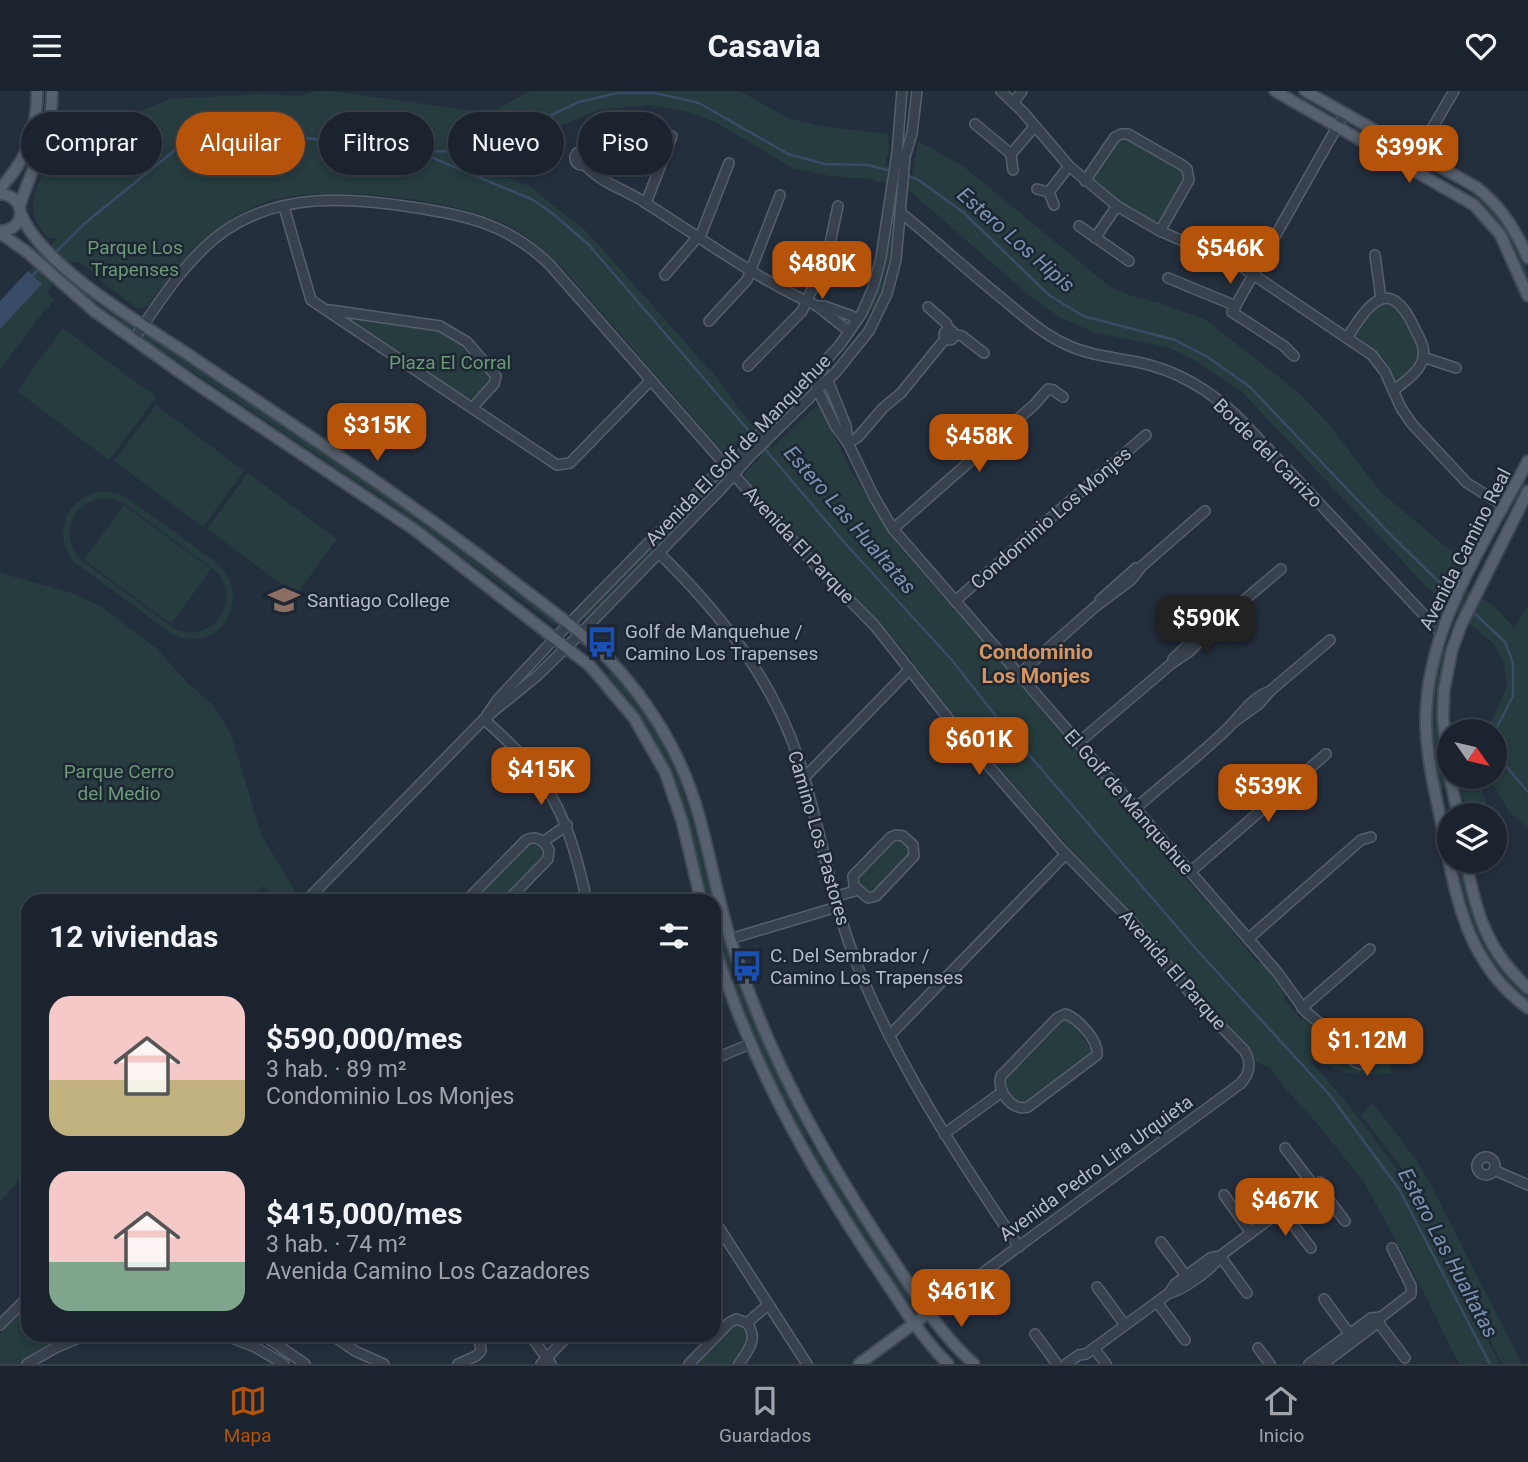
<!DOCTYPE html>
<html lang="es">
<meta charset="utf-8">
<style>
:root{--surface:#1b232e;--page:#282f3a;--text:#f1f3f6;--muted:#a0a4aa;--line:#39404a;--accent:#b45309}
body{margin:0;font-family:Roboto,sans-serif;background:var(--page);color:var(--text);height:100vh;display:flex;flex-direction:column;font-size:26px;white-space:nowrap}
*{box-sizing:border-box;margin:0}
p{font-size:23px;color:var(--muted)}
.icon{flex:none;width:38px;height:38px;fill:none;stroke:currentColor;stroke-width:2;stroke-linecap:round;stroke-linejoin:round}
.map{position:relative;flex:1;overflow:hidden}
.sheet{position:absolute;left:21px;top:803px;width:700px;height:448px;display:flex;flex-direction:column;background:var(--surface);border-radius:21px;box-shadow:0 4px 10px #0003,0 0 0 2px var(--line)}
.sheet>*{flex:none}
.top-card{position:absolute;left:21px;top:21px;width:700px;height:63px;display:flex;gap:14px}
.needle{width:46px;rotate:124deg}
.buttons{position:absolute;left:1437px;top:628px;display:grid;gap:14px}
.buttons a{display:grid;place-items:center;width:70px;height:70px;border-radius:50%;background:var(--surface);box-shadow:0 4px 10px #0003,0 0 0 2px var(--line);font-size:35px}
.price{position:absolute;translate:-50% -60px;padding:0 16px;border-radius:14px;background:var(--accent);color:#fff;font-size:23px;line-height:46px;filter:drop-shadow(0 2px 4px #0008)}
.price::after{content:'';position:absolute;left:50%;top:42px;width:21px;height:16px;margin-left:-10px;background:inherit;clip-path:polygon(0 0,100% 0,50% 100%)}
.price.selected{background:#222;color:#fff}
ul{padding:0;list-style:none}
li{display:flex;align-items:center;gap:21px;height:175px;padding:0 28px}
li span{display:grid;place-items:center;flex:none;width:196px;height:140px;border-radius:21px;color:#555}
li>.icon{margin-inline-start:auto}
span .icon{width:84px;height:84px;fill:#fffc;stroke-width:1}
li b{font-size:30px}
h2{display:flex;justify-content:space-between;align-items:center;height:84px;padding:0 28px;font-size:30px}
.chip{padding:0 24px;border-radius:32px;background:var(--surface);box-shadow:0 4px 10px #0003,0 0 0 2px var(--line);font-size:24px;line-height:63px}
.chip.selected{background:var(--accent);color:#fff}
header{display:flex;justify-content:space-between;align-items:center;height:91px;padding:0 28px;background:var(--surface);font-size:32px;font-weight:700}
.menu{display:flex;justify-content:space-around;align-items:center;height:98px;border-top:2px solid var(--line);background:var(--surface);font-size:19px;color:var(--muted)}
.menu a{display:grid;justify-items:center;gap:4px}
.menu .selected{color:var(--accent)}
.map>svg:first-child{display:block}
.green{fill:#263c3f;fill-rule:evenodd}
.water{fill:#394c67}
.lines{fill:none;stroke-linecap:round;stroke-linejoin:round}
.stream{stroke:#394c67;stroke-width:2.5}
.minor-casing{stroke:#565f6c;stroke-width:12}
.major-casing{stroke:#414a57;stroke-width:14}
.minor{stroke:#38414e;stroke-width:9}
.major{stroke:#56606e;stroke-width:10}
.labels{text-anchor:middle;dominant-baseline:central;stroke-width:5;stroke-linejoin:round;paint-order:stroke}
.park-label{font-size:19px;fill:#6b9a76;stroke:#1d2633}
.street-label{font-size:19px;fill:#b4bcc9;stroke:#1d2633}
.poi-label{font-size:19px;fill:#b4bcc9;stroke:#1d2633;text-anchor:start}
.water-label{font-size:21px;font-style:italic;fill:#7c92b1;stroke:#1d2633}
.neighbourhood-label{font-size:21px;font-weight:bold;fill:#d59563;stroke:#1d2633}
</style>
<header><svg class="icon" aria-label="menu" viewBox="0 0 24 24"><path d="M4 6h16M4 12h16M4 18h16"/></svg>Casavia<svg class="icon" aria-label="heart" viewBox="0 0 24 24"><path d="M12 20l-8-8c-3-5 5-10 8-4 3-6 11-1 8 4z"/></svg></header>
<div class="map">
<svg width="1528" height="1273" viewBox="0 0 1528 1273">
<rect width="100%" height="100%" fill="#242f3e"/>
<!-- green -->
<g class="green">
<path d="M 316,0 L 331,0 L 488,22 L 531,0 L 740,0 L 788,27 L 818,35 L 888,43 L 889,61 L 886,67 L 886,75 L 912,84 L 918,50 L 963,75 L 1109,195 L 1129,204 L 1160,212 L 1206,229 L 1298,301 L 1326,330 L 1381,401 L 1446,456 L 1465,466 L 1454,487 L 1454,492 L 1494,515 L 1514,537 L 1528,514 L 1528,738 L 1508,719 L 1489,686 L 1494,686 L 1494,640 L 1487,640 L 1507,596 L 1504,572 L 1494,553 L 1426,495 L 1241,300 L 1196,270 L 1167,256 L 1093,241 L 1059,226 L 1031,206 L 911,101 L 870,88 L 830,85 L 793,77 L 717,32 L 685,20 L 649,14 L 599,19 L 530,47 L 480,73 L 481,76 L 529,95 L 587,141 L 718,288 L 737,315 L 772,357 L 816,315 L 821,317 L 851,380 L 899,456 L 1066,642 L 1122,709 L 1122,713 L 1152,748 L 1157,749 L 1174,768 L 1173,773 L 1212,817 L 1216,818 L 1227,830 L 1226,833 L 1257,871 L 1263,871 L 1286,901 L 1284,907 C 1291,918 1300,931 1314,933 L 1339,954 L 1351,973 L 1359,976 L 1376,973 L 1389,962 L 1391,982 C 1375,984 1357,986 1341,980 C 1330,976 1321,969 1310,969 L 1347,1012 L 1412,1098 L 1401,1076 L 1361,1024 L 1373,1012 L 1417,1070 L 1431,1094 L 1522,1273 L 1502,1273 L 1423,1117 L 1456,1190 L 1500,1273 L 1459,1273 L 1421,1196 L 1364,1091 L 1314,1029 L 1285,997 L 1271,977 L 1256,971 L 1250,958 L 1222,930 L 1132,823 L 1072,760 L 942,611 L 905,560 L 744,388 L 745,382 L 762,365 L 744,345 L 725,363 L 567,182 C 548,163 529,145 505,133 C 453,107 315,91 261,113 C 207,135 182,171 148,215 L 138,218 L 111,198 L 84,174 L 74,170 L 47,200 L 54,210 L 41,224 L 0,279 L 0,216 L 58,146 L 48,148 C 27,123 30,106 45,79 L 74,82 L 87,71 L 117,35 L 130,24 L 170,8 L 259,3 L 299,5 Z"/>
<polygon points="1127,47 1182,80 1184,88 1161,129 1154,131 1118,110 1095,92 1094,85 1118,49"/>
<path d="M 1472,101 L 1475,101 C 1501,123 1528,157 1528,193 L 1499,135 L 1470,107 Z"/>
<path d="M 894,121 C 904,142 884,200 874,221 L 870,216 L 884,176 L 890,131 Z"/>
<polygon points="86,203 394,410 558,533 557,535 393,415 127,236"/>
<polygon points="1386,211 1403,220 1420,258 1418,271 1402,289 1394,289 1384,267 1355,245 1355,241 1377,213"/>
<polygon points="349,226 437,239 458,250 491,284 491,292 475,308 467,308 348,228"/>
<polygon points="63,237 156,306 109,369 17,300"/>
<polygon points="156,314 244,380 203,436 114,370"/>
<polygon points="248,382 337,448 296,504 207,438"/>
<path d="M 103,400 L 117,402 L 129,408 C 151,424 173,440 195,456 C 204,464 217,470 224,480 C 238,498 235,524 218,539 C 204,550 187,550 172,543 L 74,471 C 51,443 67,405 103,400 ZM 103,407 L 115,408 L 125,413 L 217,481 C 242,511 212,554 175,538 L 79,467 C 59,442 73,411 103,407 Z"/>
<polygon points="703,404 705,409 587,530 582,526"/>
<polygon points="124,414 211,478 171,533 84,469"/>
<polygon points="0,482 69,501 102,516 157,558 186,590 215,616 232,646 261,743 295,800 286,810 280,810 262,795 252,810 241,802 240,810 28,810 28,1079 0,1111"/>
<path d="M 1442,553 C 1451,571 1440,600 1438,620 C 1437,645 1442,672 1448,698 L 1443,696 L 1440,699 C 1433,667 1428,634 1432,601 C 1433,585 1439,569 1442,553 Z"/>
<path d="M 611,581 C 621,588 628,600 635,610 C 683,673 694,736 713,810 L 708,810 C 685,725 672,651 608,585 Z"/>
<polygon points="1458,686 1476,686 1487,712 1465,717"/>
<polygon points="900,748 911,758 910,763 872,803 868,803 857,791 857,786 895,749"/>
<polygon points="528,751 536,751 545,760 543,767 501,810 471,810"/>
<path d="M 1454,770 L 1462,770 C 1472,823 1485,866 1528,902 L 1528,912 L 1495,879 L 1469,833 Z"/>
<path d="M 714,813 C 735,895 770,971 808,1046 L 806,1048 C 798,1036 793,1022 786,1010 C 757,961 714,869 714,813 Z"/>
<polygon points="1062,928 1072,933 1091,958 1091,964 1024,1014 1017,1012 1002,992 1005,987"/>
<polygon points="812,1053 845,1108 917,1216 912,1219 805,1055"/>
<polygon points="28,1215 28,1244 74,1244 42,1258 20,1273 0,1273 0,1243"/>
<path d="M 737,1231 C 757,1242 742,1259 733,1273 L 695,1273 Z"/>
</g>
<!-- water -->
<polygon class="water" points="28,180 42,193 0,238 0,210"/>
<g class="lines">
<!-- stream -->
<g class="stream">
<polyline points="422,61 476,59 579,11 617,2 655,2 699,12 788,63 825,73 868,74 891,80"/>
<polyline points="907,85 917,88 963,121 1049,204 1083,225 1175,249 1206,265 1250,296 1388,441 1452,504"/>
<polyline points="55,162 84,133 175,59 215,47 283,44 419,61 533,109 552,122 589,154 755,347"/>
<polyline points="31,186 41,176"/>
<polyline points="764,357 844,451 951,568 999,629 1197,859 1329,1003 1399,1098 1490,1273"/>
<polyline points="1471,519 1505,551 1513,572 1513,605 1495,640 1501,669 1528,701"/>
</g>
<defs>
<g id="minor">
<polyline points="1001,0 1023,21 1069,75 1117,115 1160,140 1242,176 1372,264 1385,281 1401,317 1412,333 1467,392 1504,415"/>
<polyline points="1014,11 1022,0"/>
<polyline points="975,33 1011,63"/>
<circle cx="582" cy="67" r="7"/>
<polyline points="1417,63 1454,0"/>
<path d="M 589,70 C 602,67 608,55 612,42"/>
<path d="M 585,74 C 601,92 624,98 644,111 C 701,147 755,187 817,215 L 824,215 L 852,225"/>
<polyline points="1013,79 1011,63 1035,35"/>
<polyline points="1085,90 1115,46 1121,43 1128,43 1182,74 1187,78 1189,89 1160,140"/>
<polyline points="1037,98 1049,101"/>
<polyline points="1049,101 1069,75"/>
<polyline points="1049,101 1054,114"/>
<polyline points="646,112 672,45"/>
<polyline points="284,116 311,209 557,374 570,372 651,289"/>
<path d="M 901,122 C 936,150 969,181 1004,209 C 1023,225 1042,242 1065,253 C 1088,264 1112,266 1137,271 C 1178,279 1214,302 1243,331 L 1440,541"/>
<polyline points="1079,135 1129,170"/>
<polyline points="1095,147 1117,115"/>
<polyline points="1375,164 1381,208"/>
<polyline points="665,184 702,141 729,72"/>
<polyline points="1168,187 1236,215"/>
<polyline points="817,215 845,237"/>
<polyline points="928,216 946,232 949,238"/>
<polyline points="330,219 440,235 467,251 496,285 494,293 472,317"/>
<polyline points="709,230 747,189 780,104"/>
<circle cx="949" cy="244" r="5"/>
<polyline points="954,243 962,245 984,262"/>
<path d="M 1347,247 C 1367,215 1389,182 1414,236 C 1418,245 1426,256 1423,267 C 1420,281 1404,291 1394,299"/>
<path d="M 134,248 C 160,210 187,166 226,139 C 281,102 348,106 411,116 C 466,124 508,133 550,174 L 734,384 L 815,474 L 875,535 L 955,636 L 1061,758 L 1135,834 L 1198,912 L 1244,959 C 1252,971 1250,983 1240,993 L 928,1222"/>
<polyline points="1294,265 1284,255 1232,221 1345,22"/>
<polyline points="829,266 816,290 818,300 836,336 848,352 873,404 893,438 1277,881 1306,921 1338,947 1351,954"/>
<polyline points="1423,266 1456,277"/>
<polyline points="748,275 802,220 827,166 838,115"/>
<polyline points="828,290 846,335 848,352"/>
<polyline points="848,352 858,346 883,317 901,302 945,248"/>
<polyline points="893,438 1034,314 1048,298 1053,299 1063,306"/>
<path d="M 659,462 C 721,523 773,588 800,672 C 820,736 830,802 854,866 C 895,971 956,1063 1019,1156"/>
<polyline points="1100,509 1136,477"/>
<polyline points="955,510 1146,344"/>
<polyline points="1173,568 1201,541 1215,533"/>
<polyline points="1019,583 1095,516 1131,489 1142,475 1205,420"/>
<polyline points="487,624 498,608 556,546 712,387 735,369 768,334 782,316 839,255 862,222 873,197 881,167 897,62 902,0"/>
<path d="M 484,628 C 500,643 517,658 531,675 C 564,715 576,761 587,810"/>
<polyline points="1234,631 1259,613 1270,600 1330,549"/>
<polyline points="1078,652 1171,573 1190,560 1217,532 1281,478"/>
<polyline points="804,687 910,578"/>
<path d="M 1135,718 C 1165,691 1197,667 1226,639 C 1241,625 1249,608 1270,600"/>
<polygon points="896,744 903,745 913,754 914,765 876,805 868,807 854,795 853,785 891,746"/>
<polyline points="543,751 567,734"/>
<polyline points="1190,781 1326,663"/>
<polyline points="834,806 858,799"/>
<polyline points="306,810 484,628 538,584 580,543 721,398 750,365 836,281 869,240 887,203 896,169 905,66 912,42 917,0"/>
<path d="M 466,810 L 526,749 C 536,744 544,749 549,759 L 548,768 L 507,810"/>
<polyline points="730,848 837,816"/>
<polyline points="1248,848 1361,749 1371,746"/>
<polyline points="1302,917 1370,858"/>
<path d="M 1065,923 C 1078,927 1099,950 1097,964 L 1028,1016 C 1012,1021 996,999 1001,985 L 1057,927 Z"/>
<polyline points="889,945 1066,763"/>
<circle cx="1362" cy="961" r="12"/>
<polyline points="1374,963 1381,960 1408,937"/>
<polyline points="714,968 750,953"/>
<polyline points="944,1043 1002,1001"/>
<polyline points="1285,1057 1314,1095"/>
<circle cx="1486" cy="1075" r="9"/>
<polyline points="1494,1079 1528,1094"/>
<polyline points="1317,1093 1345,1130"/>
<polyline points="1224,1104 1251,1142"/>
<polyline points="1282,1119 1311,1157"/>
<polyline points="714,1129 807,1273"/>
<polyline points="1161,1151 1189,1189"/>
<polyline points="1220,1165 1247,1202"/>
<polyline points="1097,1196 1125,1234"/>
<path d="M 1169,1202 C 1182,1200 1214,1177 1220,1165 L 1295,1109 L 1306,1106 L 1320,1091"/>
<polyline points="1324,1208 1351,1245"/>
<polyline points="1157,1211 1185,1249"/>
<polyline points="1378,1231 1405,1267"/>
<polyline points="747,1232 768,1214"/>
<polyline points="0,1234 28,1206"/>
<polyline points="1035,1243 1057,1273"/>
<polyline points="224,1244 255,1256 284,1273"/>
<polyline points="263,1244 305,1273"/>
<polyline points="332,1244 355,1260 384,1273"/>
<polyline points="530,1244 551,1273"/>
<polyline points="1094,1257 1106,1273"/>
<polyline points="1258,1257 1270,1273"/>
<polyline points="27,1273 55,1257 86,1244"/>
<polyline points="458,1273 476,1265 481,1260 480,1252 474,1244"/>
<polyline points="541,1273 569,1244"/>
<path d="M 689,1273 L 729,1232 L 736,1228 L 747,1232 C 759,1248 748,1259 739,1273"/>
<polyline points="1066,1273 1079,1264 1086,1263 1169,1202 1175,1193 1210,1167 1220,1165"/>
<polyline points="1309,1273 1371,1227 1381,1226"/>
<polyline points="1323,1273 1375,1234 1381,1226 1411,1203 1411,1195 1392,1157"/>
</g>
<g id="major">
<polyline points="1275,0 1474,114 1500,143 1528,205"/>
<path d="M 1305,0 L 1476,96 C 1501,115 1515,138 1528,167"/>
<path d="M 0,99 C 5,91 12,84 17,76 C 32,54 37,27 37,0"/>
<path d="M 0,103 C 27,104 27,140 0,140"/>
<path d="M 20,114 C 32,75 53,42 52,0"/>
<path d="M 21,123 C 43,177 143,233 192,266 C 297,337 403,406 504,483 C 542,513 584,541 617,577 C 655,620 684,670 699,725 C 711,767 718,811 732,853 C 769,968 823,1063 889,1163 C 915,1202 939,1242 974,1273"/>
<polyline points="0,142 27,161 94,220 192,290 415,439 590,575 634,627 665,681 682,730 701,810"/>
<polyline points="1449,682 1443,627 1444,599 1452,559 1461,534 1528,400"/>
<polyline points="1450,686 1458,724"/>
<path d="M 1449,769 C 1441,725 1428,681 1426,637 C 1423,539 1484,454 1528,370"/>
<path d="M 1449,770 C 1460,828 1478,881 1528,917"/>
<path d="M 1466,770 C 1476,822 1487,860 1528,897"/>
<path d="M 714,855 C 751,971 805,1069 872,1170 C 896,1205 918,1243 948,1273"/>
<polyline points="859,1273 928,1222"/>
</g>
</defs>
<!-- minor casing -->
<use href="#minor" class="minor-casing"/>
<!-- major casing -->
<use href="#major" class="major-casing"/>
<!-- minor -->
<use href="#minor" class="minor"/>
<!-- major -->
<use href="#major" class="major"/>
</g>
<!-- icons -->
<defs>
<symbol id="school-bare" viewBox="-9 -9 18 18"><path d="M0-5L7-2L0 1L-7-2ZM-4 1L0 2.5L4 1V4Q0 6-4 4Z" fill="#8d6e63" stroke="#1d2633" stroke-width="2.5" paint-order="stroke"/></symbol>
<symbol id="bus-bare" viewBox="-9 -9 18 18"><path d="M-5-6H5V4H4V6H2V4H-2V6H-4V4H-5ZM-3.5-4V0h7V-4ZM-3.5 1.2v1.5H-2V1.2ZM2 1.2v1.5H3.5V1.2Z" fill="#1a4fb4" stroke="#1d2633" stroke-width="2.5" paint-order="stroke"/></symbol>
</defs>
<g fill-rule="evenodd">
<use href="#school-bare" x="262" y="487" width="44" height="44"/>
<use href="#bus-bare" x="580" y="529" width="44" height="44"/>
<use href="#bus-bare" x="725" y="853" width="44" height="44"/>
</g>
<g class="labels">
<!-- park labels -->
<g class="park-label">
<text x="135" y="156">Parque Los<tspan x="135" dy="22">Trapenses</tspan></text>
<text x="450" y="271">Plaza El Corral</text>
<text x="119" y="680">Parque Cerro<tspan x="119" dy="22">del Medio</tspan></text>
</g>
<!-- street labels -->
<g class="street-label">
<text transform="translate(738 359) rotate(-46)">Avenida El Golf de Manquehue</text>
<text transform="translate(1268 362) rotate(45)">Borde del Carrizo</text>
<text transform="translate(1051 427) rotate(-41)">Condominio Los Monjes</text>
<text transform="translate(799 454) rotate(47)">Avenida El Parque</text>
<text transform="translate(1465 458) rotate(-63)">Avenida Camino Real</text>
<text transform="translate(1129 711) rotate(49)">El Golf de Manquehue</text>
<text transform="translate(819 747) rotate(74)">Camino Los Pastores</text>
<text transform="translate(1173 879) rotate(49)">Avenida El Parque</text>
<text transform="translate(1096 1077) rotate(-36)">Avenida Pedro Lira Urquieta</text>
</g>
<!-- poi labels -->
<g class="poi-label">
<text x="307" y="509">Santiago College</text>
<text x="625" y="540">Golf de Manquehue /<tspan x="625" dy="22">Camino Los Trapenses</tspan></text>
<text x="770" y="864">C. Del Sembrador /<tspan x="770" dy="22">Camino Los Trapenses</tspan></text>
</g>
<!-- water labels -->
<g class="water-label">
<text transform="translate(1016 149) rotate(41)">Estero Los Hipis</text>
<text transform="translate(850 429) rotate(49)">Estero Las Hualtatas</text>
<text transform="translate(1448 1162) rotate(62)">Estero Las Hualtatas</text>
</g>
<!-- neighbourhood labels -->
<g class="neighbourhood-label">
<text x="1036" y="561">Condominio<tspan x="1036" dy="24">Los Monjes</tspan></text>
</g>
</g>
</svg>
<div class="buttons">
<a><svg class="needle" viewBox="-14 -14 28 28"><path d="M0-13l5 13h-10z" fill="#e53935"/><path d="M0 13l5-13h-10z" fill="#a0a4aa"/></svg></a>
<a><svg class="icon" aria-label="layers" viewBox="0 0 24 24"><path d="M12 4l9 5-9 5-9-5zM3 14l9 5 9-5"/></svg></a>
</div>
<b class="price" style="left:1409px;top:94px">$399K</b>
<b class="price" style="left:1230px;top:195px">$546K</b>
<b class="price" style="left:822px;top:210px">$480K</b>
<b class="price" style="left:377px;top:372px">$315K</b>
<b class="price" style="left:979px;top:383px">$458K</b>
<b class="price selected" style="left:1206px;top:565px">$590K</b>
<b class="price" style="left:979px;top:686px">$601K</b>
<b class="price" style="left:541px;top:716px">$415K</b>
<b class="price" style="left:1268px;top:733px">$539K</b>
<b class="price" style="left:1367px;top:987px">$1.12M</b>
<b class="price" style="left:1285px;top:1147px">$467K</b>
<b class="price" style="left:961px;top:1238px">$461K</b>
<div class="top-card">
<a class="chip">Comprar</a>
<a class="chip selected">Alquilar</a>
<a class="chip">Filtros</a>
<a class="chip">Nuevo</a>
<a class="chip">Piso</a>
</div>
<section class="sheet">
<h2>12 viviendas<svg class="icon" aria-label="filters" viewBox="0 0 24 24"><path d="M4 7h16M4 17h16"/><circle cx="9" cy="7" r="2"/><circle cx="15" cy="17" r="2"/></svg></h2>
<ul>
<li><span style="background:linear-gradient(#f6c9c9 60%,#c2b280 0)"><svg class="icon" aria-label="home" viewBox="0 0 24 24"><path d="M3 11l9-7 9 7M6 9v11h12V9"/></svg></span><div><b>$590,000/mes</b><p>3 hab. · 89 m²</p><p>Condominio Los Monjes</p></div></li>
<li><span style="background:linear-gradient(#f6c9c9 65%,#7fa58c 0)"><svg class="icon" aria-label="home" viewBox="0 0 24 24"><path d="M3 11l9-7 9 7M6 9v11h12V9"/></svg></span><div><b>$415,000/mes</b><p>3 hab. · 74 m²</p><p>Avenida Camino Los Cazadores</p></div></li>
</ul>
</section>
</div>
<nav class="menu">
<a class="selected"><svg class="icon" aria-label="map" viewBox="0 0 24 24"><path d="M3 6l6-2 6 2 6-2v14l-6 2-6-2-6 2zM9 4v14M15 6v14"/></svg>Mapa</a>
<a><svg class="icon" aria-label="saved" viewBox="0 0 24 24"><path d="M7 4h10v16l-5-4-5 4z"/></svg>Guardados</a>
<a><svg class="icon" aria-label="home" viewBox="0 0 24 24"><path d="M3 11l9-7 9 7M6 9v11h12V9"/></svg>Inicio</a>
</nav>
